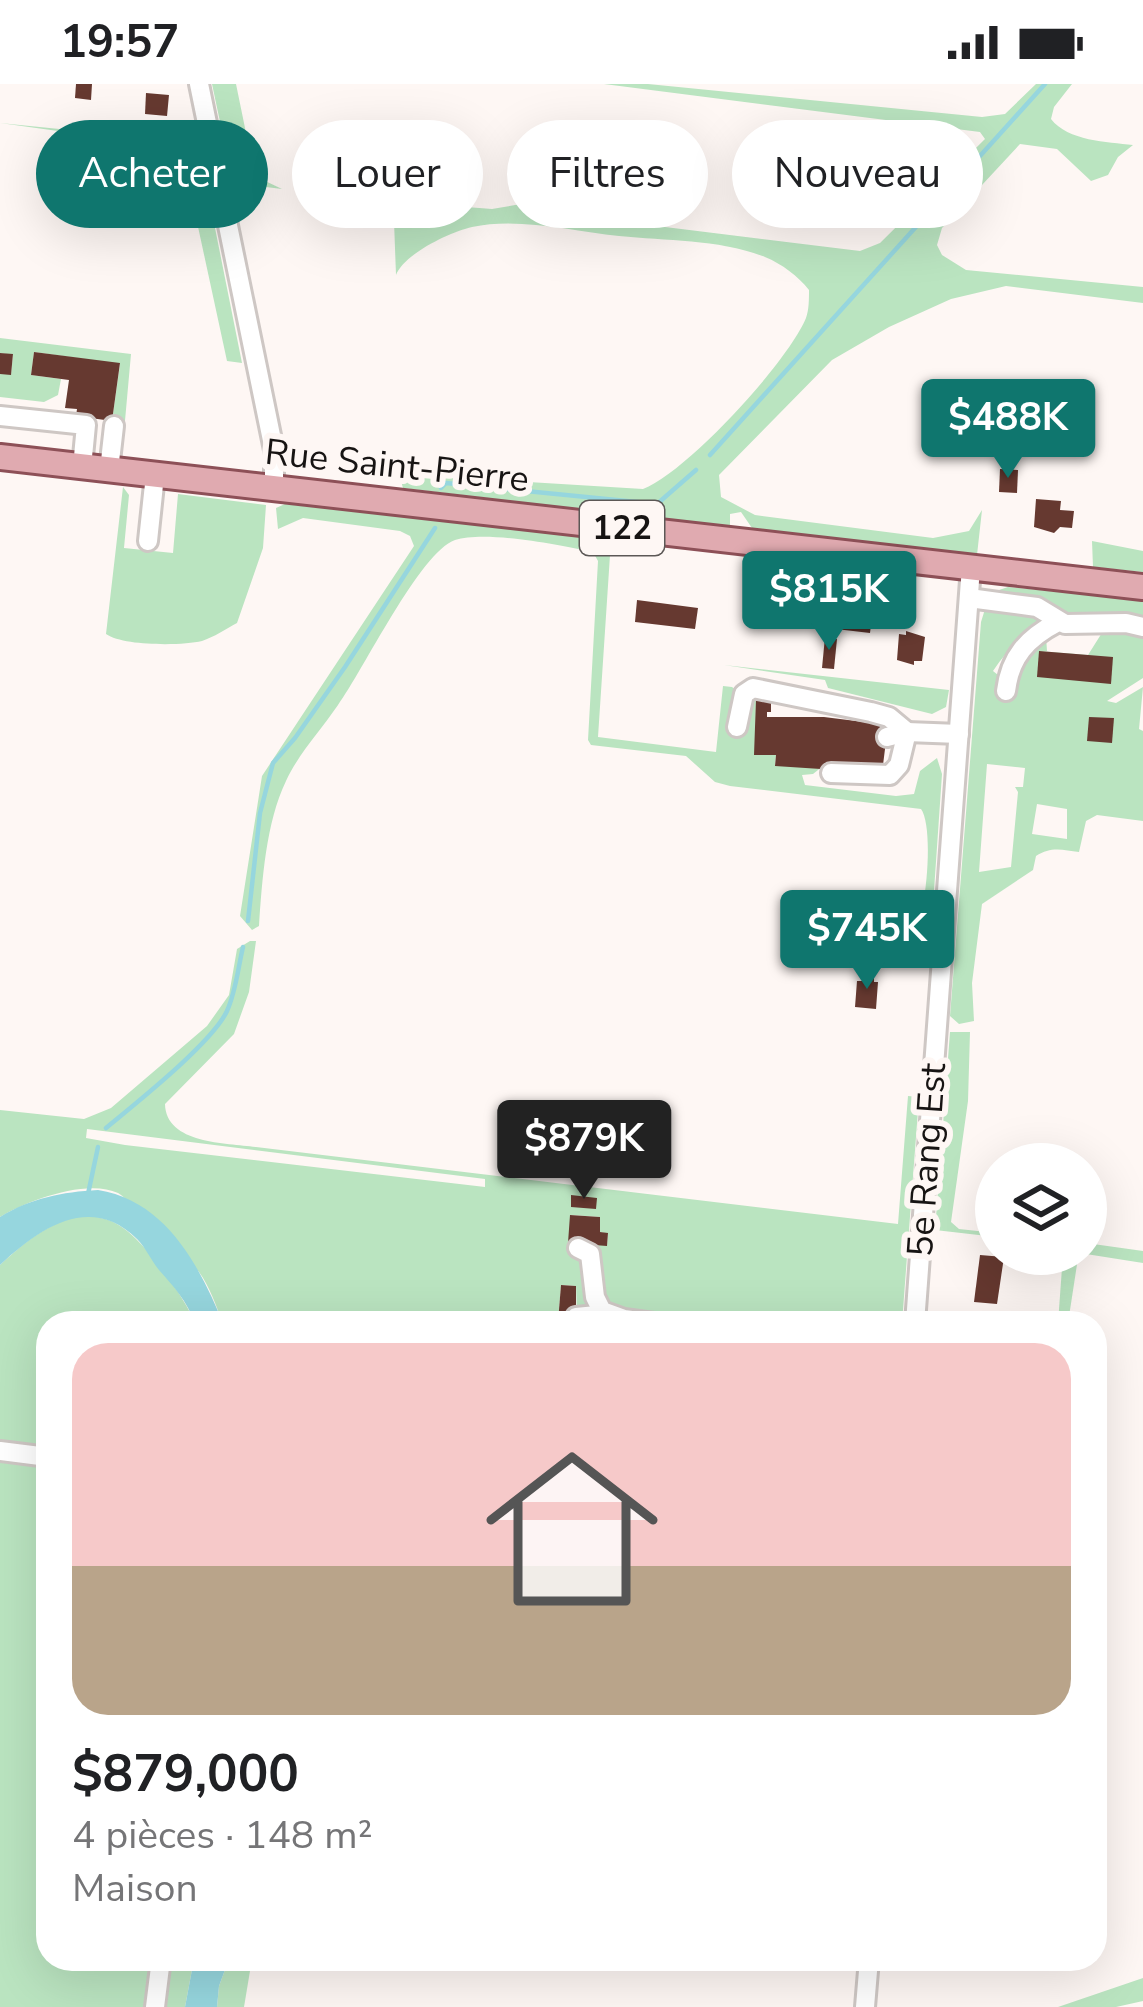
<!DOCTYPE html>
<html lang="fr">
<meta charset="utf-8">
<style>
:root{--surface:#fff;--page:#f2f2f2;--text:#202124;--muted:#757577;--line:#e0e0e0;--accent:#0f766e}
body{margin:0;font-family:"Nunito Sans",sans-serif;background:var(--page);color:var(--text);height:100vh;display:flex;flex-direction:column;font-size:45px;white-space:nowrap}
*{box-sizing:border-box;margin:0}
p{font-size:39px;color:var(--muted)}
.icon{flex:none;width:66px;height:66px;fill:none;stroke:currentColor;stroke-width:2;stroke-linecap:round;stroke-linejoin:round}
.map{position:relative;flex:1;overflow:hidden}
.drawer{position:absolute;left:36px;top:1227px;width:1071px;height:660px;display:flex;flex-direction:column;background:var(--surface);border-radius:36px;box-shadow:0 12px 48px #0002}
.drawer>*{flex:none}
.guide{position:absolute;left:36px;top:36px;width:1071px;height:108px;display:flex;gap:24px}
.fabs{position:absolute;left:975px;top:1059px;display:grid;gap:24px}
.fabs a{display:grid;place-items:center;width:132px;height:132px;border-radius:50%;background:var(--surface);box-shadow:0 12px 48px #0002;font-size:60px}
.price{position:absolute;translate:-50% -102px;padding:0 27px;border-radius:12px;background:var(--accent);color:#fff;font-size:39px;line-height:78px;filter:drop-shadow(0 3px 6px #0008)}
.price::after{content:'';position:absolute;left:50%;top:72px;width:36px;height:27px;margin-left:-18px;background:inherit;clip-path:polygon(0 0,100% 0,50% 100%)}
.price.current{background:#222;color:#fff}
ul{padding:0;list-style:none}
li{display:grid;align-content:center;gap:24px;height:636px;padding:0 36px}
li+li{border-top:3px solid var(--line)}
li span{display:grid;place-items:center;height:372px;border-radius:36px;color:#555}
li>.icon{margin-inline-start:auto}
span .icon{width:216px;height:216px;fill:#fffc;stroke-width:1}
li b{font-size:51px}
.tag{padding:0 42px;border-radius:54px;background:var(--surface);box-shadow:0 12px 48px #0002;font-size:42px;line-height:108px}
.tag.current{background:var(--accent);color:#fff}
.status{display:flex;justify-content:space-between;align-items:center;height:84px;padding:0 60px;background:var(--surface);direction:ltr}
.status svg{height:33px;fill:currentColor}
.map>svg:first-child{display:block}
.green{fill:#bae4c0;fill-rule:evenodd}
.water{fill:#96d6de}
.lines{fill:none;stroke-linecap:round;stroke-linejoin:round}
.stream{stroke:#96d6de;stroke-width:4.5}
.building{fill:#663930}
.minor-casing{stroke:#cec7c4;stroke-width:24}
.major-casing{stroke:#8d5057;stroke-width:30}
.minor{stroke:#fff;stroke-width:18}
.major{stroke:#e0aab0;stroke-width:24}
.labels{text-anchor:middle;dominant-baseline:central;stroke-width:12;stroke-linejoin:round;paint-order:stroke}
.shield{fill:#fef7f4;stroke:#5c5856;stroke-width:3}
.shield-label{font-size:33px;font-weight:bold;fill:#171413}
.street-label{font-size:36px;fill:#171413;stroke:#fef7f4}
</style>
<div class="status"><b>19:57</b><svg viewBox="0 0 49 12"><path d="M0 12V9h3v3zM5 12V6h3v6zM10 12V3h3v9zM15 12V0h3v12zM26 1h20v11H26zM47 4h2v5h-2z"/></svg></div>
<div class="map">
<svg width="1143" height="1923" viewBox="0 0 1143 1923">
<rect width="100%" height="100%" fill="#fef7f4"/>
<!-- green -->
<g class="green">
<polygon points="212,0 236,0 253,83 261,95 282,105 233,99"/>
<path d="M 604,0 L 648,0 L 982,33 L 1005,30 L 1036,0 L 1072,0 L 1054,23 L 1051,35 C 1068,57 1107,58 1133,61 L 1118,73 L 1108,91 L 1091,97 L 1057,65 L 1020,60 L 942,144 L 937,161 L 942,171 L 966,186 L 1143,203 L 1143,219 L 1006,202 L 951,215 L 889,243 L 832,276 L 719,391 L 721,413 L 755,431 L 933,454 L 969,447 L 982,426 L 977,471 L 752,444 L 741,428 L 730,430 L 730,443 L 403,404 L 399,390 L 643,405 C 687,388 788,278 806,234 C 809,226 809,215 809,206 C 798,192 782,180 765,173 C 719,155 667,157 619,152 C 572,147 518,133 472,143 C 450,148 404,170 396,191 L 394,137 L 389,117 L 492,125 L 521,120 L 560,130 L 860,167 L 880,159 L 985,55 L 980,48 Z"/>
<polygon points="0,39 198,59 242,279 227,277 181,64"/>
<polygon points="0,254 131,270 122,370 112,337 120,280 34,268 31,291 61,295 58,311 44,318 0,313 0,290 11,290 13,271 0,269"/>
<path d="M 123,403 L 129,411 L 124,464 L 173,469 L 178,410 L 266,421 L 263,464 L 237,539 C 226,545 214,553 202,557 C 181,562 123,562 106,550 Z"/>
<path d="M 285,420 L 611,456 L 598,653 L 716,668 L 723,602 L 732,603 L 748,615 L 756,613 L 755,670 L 776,671 L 775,681 L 823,682 L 813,690 L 802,691 L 805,701 L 896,712 L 914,710 L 920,687 L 937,674 L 942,690 L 930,865 L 908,863 C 926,845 935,744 921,725 L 730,702 L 715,698 L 686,672 L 591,661 L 588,656 L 598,477 L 593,468 C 560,461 486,446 455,456 C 420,468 363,587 338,621 C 321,646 299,669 286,697 C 266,738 262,797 259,842 L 252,846 L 240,832 L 262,692 L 414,462 L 410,452 L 400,447 L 303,434 L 278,445 L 276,424 Z"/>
<polygon points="1092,457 1143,467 1143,488 1093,483"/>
<path d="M 1008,503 L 1143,516 L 1143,539 C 1075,529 1036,523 993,587 L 998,591 L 1016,590 L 1017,584 L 1046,552 L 1047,567 L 1039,567 L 1088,571 L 1105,544 L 1143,547 L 1143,594 L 1107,617 L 1116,619 L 1143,603 L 1139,645 L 1143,647 L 1143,737 L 1097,731 L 1086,737 L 1079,768 C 1063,766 1051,762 1036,772 L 1033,786 L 982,820 L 972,899 L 974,937 L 959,940 L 950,932 L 981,538 L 990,509 ZM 987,680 L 1025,684 L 1023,703 L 1015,703 L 1018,708 L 1011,783 L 979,788 ZM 1037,720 L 1067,725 L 1067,755 L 1032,750 Z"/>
<polygon points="724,581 949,606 946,623 932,630 828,604 825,596"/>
<path d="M 250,857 L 256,857 L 249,908 L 234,950 L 165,1020 C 166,1060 226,1059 256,1063 L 898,1140 L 908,1012 L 919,1013 L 902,1239 C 819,1239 680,1252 605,1224 L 589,1160 L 607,1161 L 608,1150 L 600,1148 L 600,1133 L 571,1131 L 580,1159 L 578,1176 L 585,1177 L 591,1208 L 589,1230 L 577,1229 L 576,1202 L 561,1201 L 558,1238 L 573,1239 L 223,1239 C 216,1222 210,1203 199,1188 C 191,1176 129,1115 118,1109 C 87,1094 26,1117 0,1133 L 0,1026 L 84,1035 L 111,1024 L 207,942 L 229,911 L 237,865 ZM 87,1045 L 485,1095 L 485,1103 L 125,1061 L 86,1054 Z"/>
<polygon points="950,948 970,948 968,1017 951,1138 959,1145 996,1149 996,1153 935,1146"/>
<path d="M 86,1131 C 95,1133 107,1134 115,1139 C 142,1152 184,1212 195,1239 L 48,1239 L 48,1366 L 0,1361 L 0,1181 C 26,1157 51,1136 86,1131 Z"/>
<polygon points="1086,1159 1143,1167 1143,1179 1086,1170 1078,1174 1068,1239 1058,1239 1063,1170 1086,1170"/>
<polygon points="0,1373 48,1379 48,1875 156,1875 145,1923 0,1923"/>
<polygon points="168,1875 194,1875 185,1923 164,1923"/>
<polygon points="229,1875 252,1875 244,1923 217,1923 219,1902"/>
<polygon points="1143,1894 1143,1917 1116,1923 1058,1923"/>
</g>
<!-- water -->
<g class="water">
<path d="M 98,1106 C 166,1117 199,1181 223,1239 L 195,1239 C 186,1216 175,1204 159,1186 C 151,1176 146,1164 137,1155 C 90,1109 40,1144 0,1181 L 0,1133 C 31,1114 62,1108 98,1106 Z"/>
<polygon points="194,1875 229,1875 219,1902 217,1923 185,1923"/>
</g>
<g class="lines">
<!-- stream -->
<g class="stream">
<polyline points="710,371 1045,0"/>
<polyline points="441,404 446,399 657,420 696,386"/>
<polyline points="248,837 260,729 273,679 295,654 345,583 435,444"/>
<path d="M 106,1044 C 136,1019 212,959 227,927 C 236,907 238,884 243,863"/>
<polyline points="88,1110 98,1063"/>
</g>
</g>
<!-- building -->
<g class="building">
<polygon points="76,0 92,0 91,16 75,14"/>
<polygon points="146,9 169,11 167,32 145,30"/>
<polygon points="34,268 120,279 112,337 76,332 77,325 65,324 69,296 31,291"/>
<polygon points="0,269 13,270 11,291 0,290"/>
<polygon points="1000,385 1018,386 1017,409 999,408"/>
<polygon points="1036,415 1061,417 1060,426 1074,427 1072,444 1060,443 1054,449 1034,443"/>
<polygon points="637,516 698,524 695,545 635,538"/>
<polygon points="839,521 873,526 870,549 836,545"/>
<polygon points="906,547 925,553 922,577 914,577 914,581 897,576 899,550 906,551"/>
<polygon points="825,553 837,555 834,585 822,584"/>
<polygon points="1039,567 1113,573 1111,600 1037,593"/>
<polygon points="756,615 771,615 771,628 767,628 767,633 824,633 888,641 882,689 775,682 776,671 754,671"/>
<polygon points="1089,633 1114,634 1112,659 1087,657"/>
<polygon points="864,888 874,889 874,898 878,898 876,925 855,923 857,897 863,897"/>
<polygon points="571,1111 597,1114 596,1125 571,1123"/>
<polygon points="570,1131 600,1133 600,1148 608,1149 607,1162 568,1159"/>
<polygon points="980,1171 1004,1173 997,1220 974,1218"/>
<polygon points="561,1201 576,1202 576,1239 558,1238"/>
</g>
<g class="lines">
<defs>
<g id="minor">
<polyline points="199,0 274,366 274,405"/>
<polyline points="0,332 86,341 82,383"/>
<polyline points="109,386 114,342"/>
<polyline points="148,457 155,391"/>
<polyline points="969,514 1037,523 1065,540 1126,539 1143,543"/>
<path d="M 1006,607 C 1010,573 1027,554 1058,538"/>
<polyline points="737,643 744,610 753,604 871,628 889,633 907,648"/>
<polyline points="887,653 907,648 959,650"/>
<polyline points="831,689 890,691 899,681 907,648"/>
<polyline points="578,1164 590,1170 595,1213 602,1227 624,1235 654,1239"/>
<polyline points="576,1233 607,1230"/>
<polyline points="915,1239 971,483"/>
<polyline points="0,1367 48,1373"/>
<polyline points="155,1923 161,1875"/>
<polyline points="865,1923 869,1875"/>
</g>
<polyline id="major" points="0,373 1143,503"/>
</defs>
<!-- minor casing -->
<use href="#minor" class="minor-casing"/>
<!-- major casing -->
<use href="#major" class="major-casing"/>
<!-- minor -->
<use href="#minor" class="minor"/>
<!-- major -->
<use href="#major" class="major"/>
</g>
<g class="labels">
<!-- shield labels -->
<rect class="shield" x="580" y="417" width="84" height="54" rx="9"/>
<g class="shield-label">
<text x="622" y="444">122</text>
</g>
<!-- street labels -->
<g class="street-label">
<text transform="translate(397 382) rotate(6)">Rue Saint-Pierre</text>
<text transform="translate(927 1076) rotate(-86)">5e Rang Est</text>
</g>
</g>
</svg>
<div class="fabs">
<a><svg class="icon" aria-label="layers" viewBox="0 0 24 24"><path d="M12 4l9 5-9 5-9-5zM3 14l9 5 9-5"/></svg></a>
</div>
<b class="price" style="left:1008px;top:397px">$488K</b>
<b class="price" style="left:829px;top:569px">$815K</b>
<b class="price" style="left:867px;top:908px">$745K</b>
<b class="price current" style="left:584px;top:1118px">$879K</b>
<div class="guide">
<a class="tag current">Acheter</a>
<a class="tag">Louer</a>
<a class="tag">Filtres</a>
<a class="tag">Nouveau</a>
</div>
<section class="drawer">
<ul>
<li><span style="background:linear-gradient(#f6c9c9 60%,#b9a48a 0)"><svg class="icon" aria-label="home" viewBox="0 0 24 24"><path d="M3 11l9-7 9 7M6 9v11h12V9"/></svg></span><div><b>$879,000</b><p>4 pièces · 148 m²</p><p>Maison</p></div></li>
</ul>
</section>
</div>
